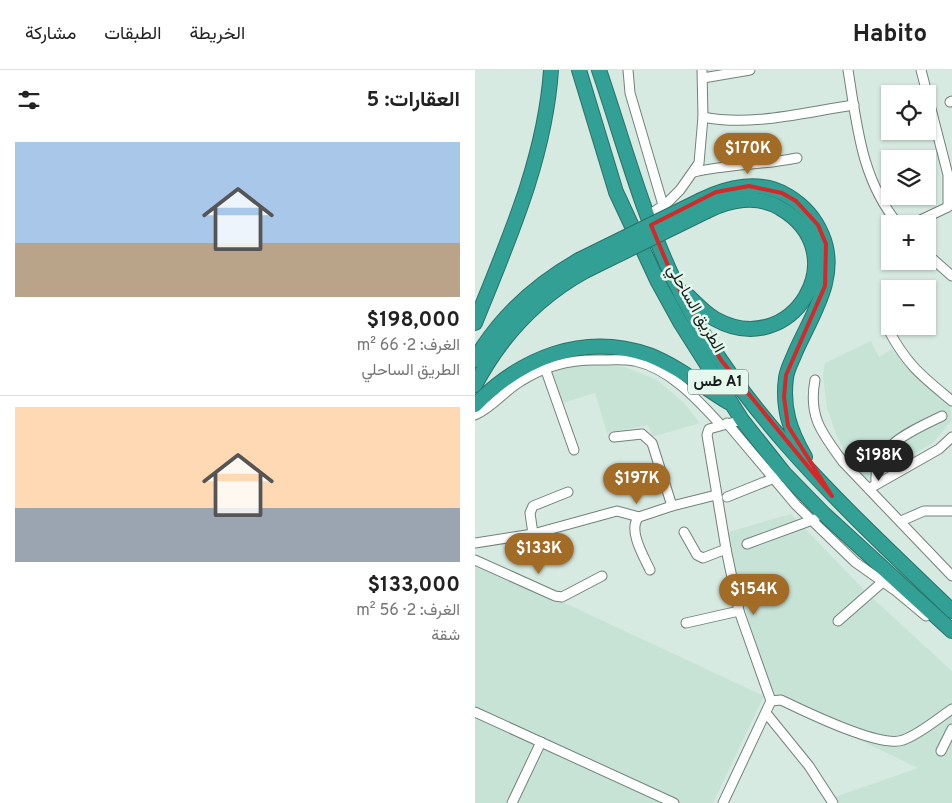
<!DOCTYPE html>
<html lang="ar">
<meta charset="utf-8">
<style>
:root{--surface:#fff;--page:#f6f6f6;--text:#222;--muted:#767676;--line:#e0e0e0;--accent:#a26c26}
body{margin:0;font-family:Overpass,Vazirmatn,sans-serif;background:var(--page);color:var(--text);direction:rtl;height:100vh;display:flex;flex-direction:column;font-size:19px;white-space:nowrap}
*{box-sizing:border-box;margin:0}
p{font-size:16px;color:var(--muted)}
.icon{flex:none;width:28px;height:28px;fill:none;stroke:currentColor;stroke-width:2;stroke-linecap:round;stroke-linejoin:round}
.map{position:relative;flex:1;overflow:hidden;direction:ltr}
.sheet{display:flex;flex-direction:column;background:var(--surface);width:475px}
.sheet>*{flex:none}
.tools{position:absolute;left:406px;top:15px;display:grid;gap:10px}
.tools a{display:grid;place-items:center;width:55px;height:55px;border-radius:0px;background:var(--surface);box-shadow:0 1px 4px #0004;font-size:25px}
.price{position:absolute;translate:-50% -42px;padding:0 11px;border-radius:18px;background:var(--accent);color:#fff;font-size:16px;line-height:32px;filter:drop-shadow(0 1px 2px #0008)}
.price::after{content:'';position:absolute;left:50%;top:30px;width:15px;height:11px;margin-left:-8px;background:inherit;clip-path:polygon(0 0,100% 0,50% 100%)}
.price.on{background:#222;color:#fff}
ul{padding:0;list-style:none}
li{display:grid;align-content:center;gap:10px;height:265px;padding:0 15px}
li+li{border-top:1px solid var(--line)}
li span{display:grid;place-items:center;height:155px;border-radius:0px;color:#555}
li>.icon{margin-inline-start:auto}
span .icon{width:90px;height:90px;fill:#fffc;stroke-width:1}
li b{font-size:21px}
h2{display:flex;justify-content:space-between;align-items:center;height:60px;padding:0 15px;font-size:21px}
header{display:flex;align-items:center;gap:30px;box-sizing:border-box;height:70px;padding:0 25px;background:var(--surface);border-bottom:1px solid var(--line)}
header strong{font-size:24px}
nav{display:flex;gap:28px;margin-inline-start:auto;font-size:18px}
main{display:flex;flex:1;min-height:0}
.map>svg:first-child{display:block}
.built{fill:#c7e3d6}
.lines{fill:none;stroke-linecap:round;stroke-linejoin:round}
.minor-casing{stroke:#71827a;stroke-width:11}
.highway-casing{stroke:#28726a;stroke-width:16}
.minor{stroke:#fff;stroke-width:9}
.highway{stroke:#32a095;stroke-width:14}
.highway-bridge-casing{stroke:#28726a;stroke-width:16;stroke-linecap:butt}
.highway-bridge{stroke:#32a095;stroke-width:14}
.marked{fill:none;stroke:#d62828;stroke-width:4;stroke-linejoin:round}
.labels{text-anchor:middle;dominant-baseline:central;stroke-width:5;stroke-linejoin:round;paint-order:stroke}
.shield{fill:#e4f8ee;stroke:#545f5a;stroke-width:1}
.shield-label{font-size:15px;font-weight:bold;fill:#161d1a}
.street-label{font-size:16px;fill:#161d1a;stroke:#e4f8ee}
</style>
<header>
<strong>Habito</strong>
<nav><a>الخريطة</a><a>الطبقات</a><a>مشاركة</a></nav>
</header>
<main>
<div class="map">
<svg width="477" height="733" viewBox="0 0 477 733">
<rect width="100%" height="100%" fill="#d7eae1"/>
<!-- built -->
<g class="built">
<polygon points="396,271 404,287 417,279 433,299 475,333 477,350 458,373 392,410 372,386 361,364 352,338 348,306 350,293"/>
<polygon points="106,294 150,297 182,310 208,332 225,353 177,367 173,355 132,363 120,323 85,334 75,301"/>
<polygon points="316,444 392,523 477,601 477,733 361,733 357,728 443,698 299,629 284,588 250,463"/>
<polygon points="0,491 289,626 238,733 0,733"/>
</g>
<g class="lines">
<defs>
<g id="minor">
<polyline points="153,0 155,23 188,135"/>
<path d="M 373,0 C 382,55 386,109 423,154"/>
<polyline points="228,8 275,0"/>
<polyline points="475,32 477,31"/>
<path d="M 228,47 C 277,57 330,42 379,35"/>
<path d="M 219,102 C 254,94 288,95 322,88"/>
<polyline points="172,146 192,133 205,120 224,93 228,47 227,0"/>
<polyline points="437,154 473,137 473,105 446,0"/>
<polyline points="452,184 477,206"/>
<path d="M 414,261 C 433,296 447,306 477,331"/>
<polyline points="70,298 99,380"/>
<path d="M 340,310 C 333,347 347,363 368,392 L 477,506"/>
<path d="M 0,345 C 18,337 29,321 46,311 C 71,295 96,289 125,290 C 136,290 149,289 160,291 C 195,299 222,329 245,354"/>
<polyline points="252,353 321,435 380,492 421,521 451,546"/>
<polyline points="139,367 167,364 177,373 197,436"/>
<path d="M 401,414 C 398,375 437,361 467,346"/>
<polyline points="397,417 464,379 477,367"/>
<polyline points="252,427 302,407"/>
<polyline points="426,451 449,441 477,441"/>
<polyline points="209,462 222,485 228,488 251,479"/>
<polyline points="58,464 55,443 58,436 93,422"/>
<polyline points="0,473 58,464 142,441 164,447"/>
<polyline points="272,474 340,449"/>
<polyline points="0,490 80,526 87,527 127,506"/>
<path d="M 175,500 C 169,487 152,459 164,447 L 197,436 L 241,425"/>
<polyline points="363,551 411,509"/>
<polyline points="211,553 264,541"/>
<path d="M 296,631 L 306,630 C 329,641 406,679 428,670 C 445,664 462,649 477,639"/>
<polyline points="0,642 199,733"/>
<polyline points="291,643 334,696 358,733"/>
<polyline points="466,681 477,659"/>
<polyline points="37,733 66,672"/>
<polyline points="248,733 296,631 264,541 251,479 232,365 234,359 267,350"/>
</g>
<g id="highway">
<polyline points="104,0 141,122 183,212 205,252 267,350 309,403 349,444 477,561"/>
<path d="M 124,0 C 148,70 167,143 199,210 C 261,340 375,443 477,541"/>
<path d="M 226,130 C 252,117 285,109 313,126 C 328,135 340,148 347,165 C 365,207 336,246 320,283 C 317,291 312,299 311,308 C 307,338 315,361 330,387"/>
<path d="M 211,224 C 220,232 229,243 240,249 C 317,292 383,183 305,138 C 282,124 254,130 232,141"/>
<path d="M 0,253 C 33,171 70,89 76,0"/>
<path d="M 0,290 C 24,248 62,214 104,190"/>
<path d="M 0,315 C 26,266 61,228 110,201"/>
<path d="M 0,335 C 46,288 108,262 174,285 C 202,296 227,316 253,332"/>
</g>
</defs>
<!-- minor casing -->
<use href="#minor" class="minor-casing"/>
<!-- highway casing -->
<use href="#highway" class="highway-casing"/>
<!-- minor -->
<use href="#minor" class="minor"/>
<!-- highway -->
<use href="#highway" class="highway"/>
<defs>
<g id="highway-bridge">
<polyline points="104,190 226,130"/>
<polyline points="110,201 232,141"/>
</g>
</defs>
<!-- highway-bridge casing -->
<use href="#highway-bridge" class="highway-bridge-casing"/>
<!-- highway-bridge -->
<use href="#highway-bridge" class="highway-bridge"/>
</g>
<!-- marked area -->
<path class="marked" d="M 274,116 L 307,123 L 321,131 L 343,155 L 351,174 L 350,216 L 311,305 L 309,327 L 313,356 L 357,426 L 246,290 L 199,210 L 176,155 L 241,122 Z"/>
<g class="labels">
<!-- shield labels -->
<rect class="shield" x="213" y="299.5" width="60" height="25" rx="4"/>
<g class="shield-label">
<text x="243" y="312">طس A1</text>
</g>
<!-- street labels -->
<g class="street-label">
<text transform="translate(220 239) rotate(60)">الطريق الساحلي</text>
</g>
</g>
</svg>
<div class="tools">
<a><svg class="icon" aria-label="locate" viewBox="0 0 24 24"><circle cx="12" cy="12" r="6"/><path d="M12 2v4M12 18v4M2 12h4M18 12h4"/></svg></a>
<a><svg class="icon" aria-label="layers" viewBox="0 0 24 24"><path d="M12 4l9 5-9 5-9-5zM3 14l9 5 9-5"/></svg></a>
<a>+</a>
<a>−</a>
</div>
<b class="price" style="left:273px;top:105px">$170K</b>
<b class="price on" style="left:404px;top:412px">$198K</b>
<b class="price" style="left:162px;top:435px">$197K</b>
<b class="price" style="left:64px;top:505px">$133K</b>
<b class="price" style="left:279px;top:546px">$154K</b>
</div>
<section class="sheet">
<h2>العقارات: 5<svg class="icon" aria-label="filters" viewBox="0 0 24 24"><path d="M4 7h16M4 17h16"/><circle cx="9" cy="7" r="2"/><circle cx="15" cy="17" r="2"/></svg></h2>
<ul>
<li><span style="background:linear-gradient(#a9c7e8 65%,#b9a48a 0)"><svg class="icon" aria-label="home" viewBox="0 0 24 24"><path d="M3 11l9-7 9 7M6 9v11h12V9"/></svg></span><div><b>$198,000</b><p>الغرف: 2 · 66 m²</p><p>الطريق الساحلي</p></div></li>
<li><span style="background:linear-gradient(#ffd9b3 65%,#9aa5b1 0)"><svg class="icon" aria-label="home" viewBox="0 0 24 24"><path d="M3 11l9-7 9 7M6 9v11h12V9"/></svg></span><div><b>$133,000</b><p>الغرف: 2 · 56 m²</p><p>شقة</p></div></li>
</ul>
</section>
</main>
